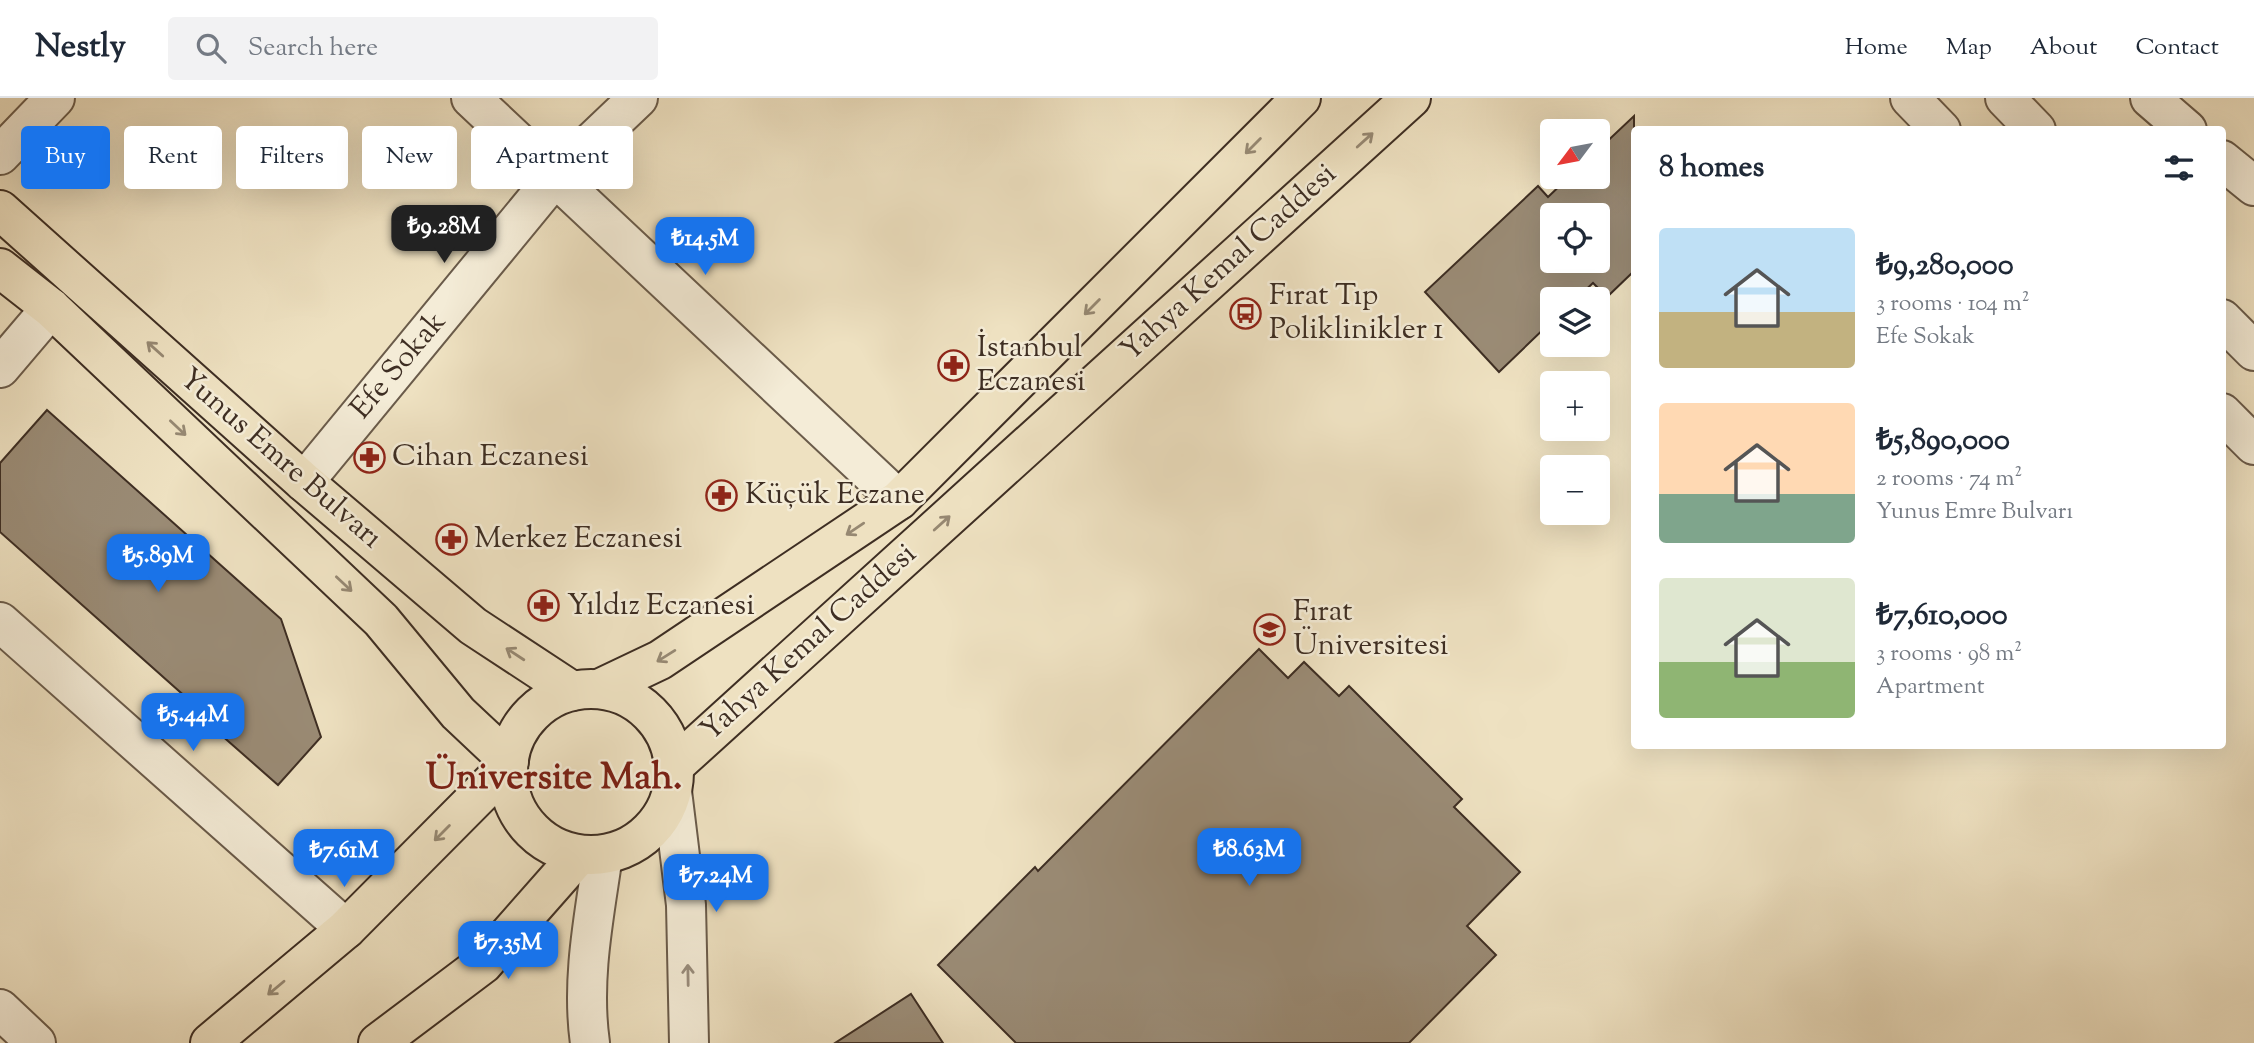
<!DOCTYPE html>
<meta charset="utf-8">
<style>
:root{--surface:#fff;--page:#f2f2f3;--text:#1f2937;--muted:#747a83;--line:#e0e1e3;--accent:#1a73e8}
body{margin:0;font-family:"Sorts Mill Goudy",serif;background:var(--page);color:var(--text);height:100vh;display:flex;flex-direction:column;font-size:26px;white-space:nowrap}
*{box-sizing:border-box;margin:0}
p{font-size:23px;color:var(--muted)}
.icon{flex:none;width:38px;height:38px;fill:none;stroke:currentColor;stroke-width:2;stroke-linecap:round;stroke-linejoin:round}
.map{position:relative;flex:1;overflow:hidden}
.side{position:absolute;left:1631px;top:28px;width:595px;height:623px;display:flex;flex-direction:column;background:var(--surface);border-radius:7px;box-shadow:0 7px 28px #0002}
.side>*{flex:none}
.guide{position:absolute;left:21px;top:28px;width:665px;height:63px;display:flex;gap:14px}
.needle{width:46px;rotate:238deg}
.controls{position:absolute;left:1540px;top:21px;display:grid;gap:14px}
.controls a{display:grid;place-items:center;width:70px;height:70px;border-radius:7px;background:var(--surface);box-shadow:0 7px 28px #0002;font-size:35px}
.price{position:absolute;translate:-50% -60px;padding:0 16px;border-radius:14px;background:var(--accent);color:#fff;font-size:23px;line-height:46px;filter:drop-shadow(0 2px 4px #0008)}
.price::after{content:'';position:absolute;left:50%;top:42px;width:21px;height:16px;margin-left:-10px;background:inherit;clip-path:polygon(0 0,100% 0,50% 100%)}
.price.selected{background:#222;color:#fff}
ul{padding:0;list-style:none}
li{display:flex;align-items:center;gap:21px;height:175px;padding:0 28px}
li span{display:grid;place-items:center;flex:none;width:196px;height:140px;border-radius:7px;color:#555}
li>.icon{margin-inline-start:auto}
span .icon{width:84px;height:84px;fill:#fffc;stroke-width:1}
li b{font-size:30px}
h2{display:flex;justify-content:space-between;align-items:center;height:84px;padding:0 28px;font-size:30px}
.pill{padding:0 24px;border-radius:7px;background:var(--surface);box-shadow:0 7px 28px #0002;font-size:24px;line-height:63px}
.pill.selected{background:var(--accent);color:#fff}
header{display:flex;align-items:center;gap:42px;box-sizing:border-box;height:98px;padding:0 35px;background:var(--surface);border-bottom:2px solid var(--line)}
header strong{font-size:33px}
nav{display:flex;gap:38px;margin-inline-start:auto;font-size:24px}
.search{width:490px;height:63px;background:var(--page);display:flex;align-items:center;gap:18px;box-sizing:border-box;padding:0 24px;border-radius:7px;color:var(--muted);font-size:26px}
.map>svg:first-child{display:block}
.building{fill:#9a8b75;stroke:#3e2e23;stroke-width:2;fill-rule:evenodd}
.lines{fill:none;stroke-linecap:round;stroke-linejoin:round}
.minor-casing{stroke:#6a5b4a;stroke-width:42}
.major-casing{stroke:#3e2e23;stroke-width:42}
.minor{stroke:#f4ecd7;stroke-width:38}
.major{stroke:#eee1c1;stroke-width:38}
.oneway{stroke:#968872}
.oneway2{stroke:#998d7d}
.labels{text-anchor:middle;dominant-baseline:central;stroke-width:5;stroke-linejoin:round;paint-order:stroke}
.street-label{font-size:30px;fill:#3e2e23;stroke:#f4ecd7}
.poi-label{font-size:30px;fill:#3e2e23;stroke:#f4ecd7;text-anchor:start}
.district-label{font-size:37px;font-weight:bold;fill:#7a1f14;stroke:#f4ecd7}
</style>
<header>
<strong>Nestly</strong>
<div class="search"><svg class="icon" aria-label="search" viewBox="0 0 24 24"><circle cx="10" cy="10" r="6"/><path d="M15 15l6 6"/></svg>Search here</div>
<nav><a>Home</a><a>Map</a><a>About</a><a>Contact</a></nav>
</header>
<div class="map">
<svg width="2254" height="945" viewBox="0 0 2254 945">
<rect width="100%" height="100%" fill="#eee1c1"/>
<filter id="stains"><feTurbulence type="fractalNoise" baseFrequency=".00286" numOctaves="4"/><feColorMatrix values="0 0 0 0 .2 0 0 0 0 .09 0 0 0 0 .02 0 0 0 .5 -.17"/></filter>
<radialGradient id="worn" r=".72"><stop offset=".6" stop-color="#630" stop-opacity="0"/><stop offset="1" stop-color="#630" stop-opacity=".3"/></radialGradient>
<!-- building -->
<g class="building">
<path d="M 1634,18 L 1634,173 L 1607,199 L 1593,185 L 1576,201 L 1552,201 L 1552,223 L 1499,274 L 1425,194 L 1538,88 L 1548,99 L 1569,79 L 1598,79 L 1598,52 ZM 1552,117 L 1598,117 L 1598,163 L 1552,163 Z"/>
<polygon points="47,312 281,521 321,639 278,687 186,606 189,602 0,434 0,365"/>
<polygon points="1259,551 1288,580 1304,564 1339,598 1349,588 1462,701 1454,709 1520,774 1467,828 1496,857 1409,945 1016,945 938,867 1035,769 1038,773"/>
<polygon points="911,896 943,945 835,945"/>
</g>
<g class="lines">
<defs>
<g id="minor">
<polyline points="471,0 899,402"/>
<polyline points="1910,0 1941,32"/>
<polyline points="2005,0 2036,32"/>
<polyline points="2150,0 2187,32"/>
<polyline points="0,57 55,0"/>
<polyline points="2222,62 2254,88"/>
<polyline points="2222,221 2254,253"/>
<polyline points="0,270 51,210"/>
<polyline points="2222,315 2254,347"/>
<polyline points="304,384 555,79 638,0"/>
<polyline points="0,524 346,831"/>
<polyline points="672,693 686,807 689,945"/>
<polyline points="0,911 36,945"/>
<path d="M 590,945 C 581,882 594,819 603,757"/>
</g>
<g id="major">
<polyline points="0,112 304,384 473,528 572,593"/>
<polyline points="0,170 51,210 381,522 458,615 509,663"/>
<polyline points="599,591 660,562 899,402 1301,0"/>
<circle cx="591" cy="674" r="83"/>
<polyline points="674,668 1411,0"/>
<polyline points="210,945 346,831 507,669"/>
<polyline points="378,945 483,866 579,757"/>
</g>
</defs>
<!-- minor casing -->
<use href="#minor" class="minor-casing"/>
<!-- major casing -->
<use href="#major" class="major-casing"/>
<!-- minor -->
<use href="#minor" class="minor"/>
<!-- major -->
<use href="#major" class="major"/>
</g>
<!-- one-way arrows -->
<defs><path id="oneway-shaft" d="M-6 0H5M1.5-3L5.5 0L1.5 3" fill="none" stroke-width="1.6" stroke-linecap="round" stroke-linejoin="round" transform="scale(1.75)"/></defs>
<g class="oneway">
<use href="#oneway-shaft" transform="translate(1365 42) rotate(-42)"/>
<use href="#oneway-shaft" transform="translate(1253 48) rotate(135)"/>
<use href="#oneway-shaft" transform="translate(1092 209) rotate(135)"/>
<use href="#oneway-shaft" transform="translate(155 251) rotate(-138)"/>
<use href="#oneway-shaft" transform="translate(178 330) rotate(43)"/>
<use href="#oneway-shaft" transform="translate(942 425) rotate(-42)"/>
<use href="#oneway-shaft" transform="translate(855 431) rotate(146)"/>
<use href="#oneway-shaft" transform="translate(344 486) rotate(43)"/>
<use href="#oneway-shaft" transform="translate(515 556) rotate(-147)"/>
<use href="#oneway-shaft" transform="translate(666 558) rotate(148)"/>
<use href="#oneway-shaft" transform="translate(442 735) rotate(135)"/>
<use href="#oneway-shaft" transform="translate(276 890) rotate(140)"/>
</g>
<use class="oneway2" href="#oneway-shaft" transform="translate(688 877) rotate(-91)"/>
<!-- icons -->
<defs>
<symbol id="bus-ring" viewBox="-11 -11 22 22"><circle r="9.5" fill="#f4ecd7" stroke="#8f2418" stroke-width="1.5"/><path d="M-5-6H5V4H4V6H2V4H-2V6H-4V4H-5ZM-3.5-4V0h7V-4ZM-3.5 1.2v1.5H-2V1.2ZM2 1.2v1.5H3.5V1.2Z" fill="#8f2418"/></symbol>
<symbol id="pharmacy-ring" viewBox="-11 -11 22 22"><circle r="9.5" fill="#f4ecd7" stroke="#8f2418" stroke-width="1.5"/><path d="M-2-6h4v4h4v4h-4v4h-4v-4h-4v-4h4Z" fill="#8f2418"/></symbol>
<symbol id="university-ring" viewBox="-11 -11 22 22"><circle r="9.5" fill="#f4ecd7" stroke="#8f2418" stroke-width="1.5"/><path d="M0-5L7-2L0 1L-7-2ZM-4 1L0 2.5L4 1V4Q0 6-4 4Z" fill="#8f2418"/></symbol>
</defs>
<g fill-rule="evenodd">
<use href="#bus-ring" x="1228" y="198" width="35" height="35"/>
<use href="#pharmacy-ring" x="936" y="250" width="35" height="35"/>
<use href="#pharmacy-ring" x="352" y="342" width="35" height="35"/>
<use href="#pharmacy-ring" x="704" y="380" width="35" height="35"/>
<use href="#pharmacy-ring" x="434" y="424" width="35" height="35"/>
<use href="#pharmacy-ring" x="526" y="490" width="35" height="35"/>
<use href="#university-ring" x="1252" y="514" width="35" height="35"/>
</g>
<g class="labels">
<!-- street labels -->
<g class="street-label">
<text transform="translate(1229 165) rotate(-42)">Yahya Kemal Caddesi</text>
<text transform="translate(399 268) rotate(-50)">Efe Sokak</text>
<text transform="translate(280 361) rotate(41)">Yunus Emre Bulvarı</text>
<text transform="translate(809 545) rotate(-42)">Yahya Kemal Caddesi</text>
</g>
<!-- poi labels -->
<g class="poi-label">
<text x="1269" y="198">Fırat Tıp<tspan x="1269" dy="34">Poliklinikler 1</tspan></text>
<text x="977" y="250">İstanbul<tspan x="977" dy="34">Eczanesi</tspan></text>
<text x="392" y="359">Cihan Eczanesi</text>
<text x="745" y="397">Küçük Eczane</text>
<text x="474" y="441">Merkez Eczanesi</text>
<text x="567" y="508">Yıldız Eczanesi</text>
<text x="1293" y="514">Fırat<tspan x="1293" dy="34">Üniversitesi</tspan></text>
</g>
<!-- district labels -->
<g class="district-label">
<text x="554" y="681">Üniversite Mah.</text>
</g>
</g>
<rect width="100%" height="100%" filter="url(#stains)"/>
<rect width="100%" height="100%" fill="url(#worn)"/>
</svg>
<div class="controls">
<a><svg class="needle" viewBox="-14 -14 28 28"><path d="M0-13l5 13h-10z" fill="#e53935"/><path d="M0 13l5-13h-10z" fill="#747a83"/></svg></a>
<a><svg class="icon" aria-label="locate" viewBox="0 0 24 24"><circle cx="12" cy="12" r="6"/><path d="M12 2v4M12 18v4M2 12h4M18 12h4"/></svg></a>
<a><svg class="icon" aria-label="layers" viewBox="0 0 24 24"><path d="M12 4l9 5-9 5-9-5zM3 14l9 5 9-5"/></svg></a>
<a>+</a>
<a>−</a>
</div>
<b class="price selected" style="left:444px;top:167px">₺9.28M</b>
<b class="price" style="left:705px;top:179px">₺14.5M</b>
<b class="price" style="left:158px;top:496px">₺5.89M</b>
<b class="price" style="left:193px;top:655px">₺5.44M</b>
<b class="price" style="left:1249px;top:790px">₺8.63M</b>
<b class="price" style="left:344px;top:791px">₺7.61M</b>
<b class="price" style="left:716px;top:816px">₺7.24M</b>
<b class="price" style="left:508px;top:883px">₺7.35M</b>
<div class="guide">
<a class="pill selected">Buy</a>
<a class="pill">Rent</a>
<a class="pill">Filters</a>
<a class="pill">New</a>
<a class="pill">Apartment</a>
</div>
<section class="side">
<h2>8 homes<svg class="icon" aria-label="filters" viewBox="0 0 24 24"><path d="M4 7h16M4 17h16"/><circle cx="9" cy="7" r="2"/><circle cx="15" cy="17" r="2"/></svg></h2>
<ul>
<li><span style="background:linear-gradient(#bfe0f5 60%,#c2b280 0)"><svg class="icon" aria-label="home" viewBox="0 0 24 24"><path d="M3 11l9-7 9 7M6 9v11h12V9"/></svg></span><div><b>₺9,280,000</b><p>3 rooms · 104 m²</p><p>Efe Sokak</p></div></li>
<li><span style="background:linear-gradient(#ffd9b3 65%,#7fa58c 0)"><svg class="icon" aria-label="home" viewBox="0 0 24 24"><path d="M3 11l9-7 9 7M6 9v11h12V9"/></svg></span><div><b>₺5,890,000</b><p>2 rooms · 74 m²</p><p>Yunus Emre Bulvarı</p></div></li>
<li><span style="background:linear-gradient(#dfe7d0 60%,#8fb573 0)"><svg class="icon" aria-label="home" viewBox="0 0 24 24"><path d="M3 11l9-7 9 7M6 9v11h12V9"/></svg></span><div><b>₺7,610,000</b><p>3 rooms · 98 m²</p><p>Apartment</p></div></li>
</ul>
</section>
</div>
